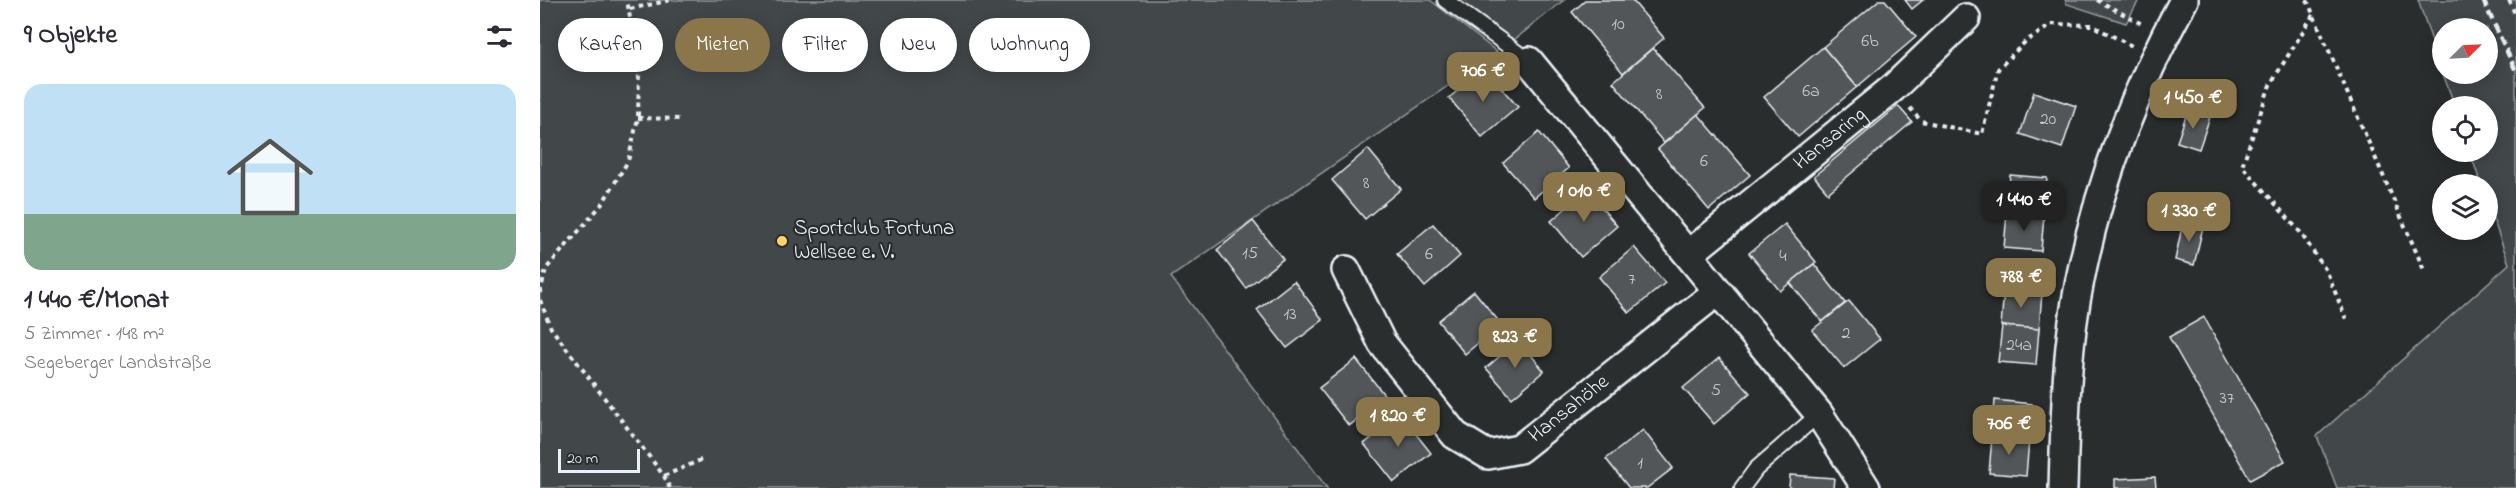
<!DOCTYPE html>
<html lang="de">
<meta charset="utf-8">
<style>
:root{--surface:#fff;--page:#f2f2f3;--text:#2b2b33;--muted:#7c7c81;--accent:#8a764a}
body{margin:0;font-family:"Indie Flower",sans-serif;background:var(--page);color:var(--text);height:100vh;display:flex;flex-direction:column;font-size:22px;white-space:nowrap}
*{box-sizing:border-box;margin:0}
p{font-size:20px;color:var(--muted)}
.icon{flex:none;width:33px;height:33px;fill:none;stroke:currentColor;stroke-width:2;stroke-linecap:round;stroke-linejoin:round}
.map{position:relative;flex:1;overflow:hidden}
.details{display:flex;flex-direction:column;background:var(--surface);width:540px}
.details>*{flex:none}
.hud{position:absolute;left:18px;top:18px;width:570px;height:54px;display:flex;gap:12px}
.needle{width:39px;rotate:66deg}
.buttons{position:absolute;left:1892px;top:18px;display:grid;gap:12px}
.buttons a{display:grid;place-items:center;width:66px;height:66px;border-radius:50%;background:var(--surface);box-shadow:0 3px 15px #0003;font-size:30px}
.scale{position:absolute;left:18px;bottom:15px;width:82px;box-sizing:border-box;padding-left:6px;border:3px solid #e8f1f8;border-top:0;font-size:16px;line-height:21px;white-space:nowrap;color:#e8f1f8;-webkit-text-stroke:4px #2a2d2e;paint-order:stroke}
.price{position:absolute;translate:-50% -51px;padding:0 14px;border-radius:12px;background:var(--accent);color:#fff;font-size:20px;line-height:39px;filter:drop-shadow(0 2px 3px #0008)}
.price::after{content:'';position:absolute;left:50%;top:36px;width:18px;height:14px;margin-left:-9px;background:inherit;clip-path:polygon(0 0,100% 0,50% 100%)}
.price.active{background:#222;color:#fff}
ul{padding:0;list-style:none}
li{display:grid;align-content:center;gap:12px;height:318px;padding:0 24px}
li span{display:grid;place-items:center;height:186px;border-radius:18px;color:#555}
li>.icon{margin-inline-start:auto}
span .icon{width:108px;height:108px;fill:#fffc;stroke-width:1}
li b{font-size:26px}
h2{display:flex;justify-content:space-between;align-items:center;height:72px;padding:0 24px;font-size:26px}
.pill{padding:0 21px;border-radius:27px;background:var(--surface);box-shadow:0 3px 15px #0003;font-size:21px;line-height:54px}
.pill.active{background:var(--accent);color:#fff}
main{display:flex;flex:1;min-height:0}
.map>svg:first-child{display:block}
.green{fill:#424648;stroke:#959ca0;stroke-width:1.5}
.building{fill:#535759;stroke:#e8f1f8;stroke-width:1.5}
.lines{fill:none;stroke-linecap:round;stroke-linejoin:round}
.lane-casing{stroke:#e8f1f8;stroke-width:18}
.street-casing{stroke:#e8f1f8;stroke-width:32}
.path{stroke:#e8f1f8;stroke-width:4;stroke-dasharray:4.5 4.5;stroke-linecap:butt}
.lane{stroke:#2a2d2e;stroke-width:14}
.street{stroke:#2a2d2e;stroke-width:27}
.rail{stroke:#e8f1f8;stroke-width:4.5;stroke-dasharray:9 4.5;stroke-linecap:butt}
.poi-dot{fill:#ffd166;stroke:#2a2d2e;stroke-width:2}
.labels{text-anchor:middle;dominant-baseline:central;stroke-width:4.5;stroke-linejoin:round;paint-order:stroke}
.number-label{font-size:18px;fill:#c3cad0}
.street-label{font-size:21px;fill:#e8f1f8;stroke:#2a2d2e}
.poi-label{font-size:21px;fill:#e8f1f8;stroke:#2a2d2e;text-anchor:start}
</style>
<main>
<section class="details">
<h2>9 Objekte<svg class="icon" aria-label="filters" viewBox="0 0 24 24"><path d="M4 7h16M4 17h16"/><circle cx="9" cy="7" r="2"/><circle cx="15" cy="17" r="2"/></svg></h2>
<ul>
<li><span style="background:linear-gradient(#bfe0f5 70%,#7fa58c 0)"><svg class="icon" aria-label="home" viewBox="0 0 24 24"><path d="M3 11l9-7 9 7M6 9v11h12V9"/></svg></span><div><b>1 440 €/Monat</b><p>5 Zimmer · 148 m²</p><p>Segeberger Landstraße</p></div></li>
</ul>
</section>
<div class="map">
<svg width="1976" height="488" viewBox="0 0 1976 488">
<rect width="100%" height="100%" fill="#2a2d2e"/>
<filter id="ink" filterUnits="userSpaceOnUse"><feTurbulence type="fractalNoise" baseFrequency=".0167" numOctaves="2"/><feDisplacementMap in="SourceGraphic" scale="12" xChannelSelector="R" yChannelSelector="G"/><feConvolveMatrix kernelMatrix="1 2 1 2 8 2 1 2 1" color-interpolation-filters="sRGB"/></filter>
<g filter="url(#ink)">
<!-- green -->
<g class="green">
<polygon points="0,0 890,0 957,52 631,277 787,488 0,488"/>
<polygon points="913,0 1024,0 970,43"/>
<polygon points="1525,0 1599,0 1586,23 1527,4"/>
<polygon points="1878,0 1976,0 1976,488 1797,488 1777,436 1969,264 1947,201 1947,184 1941,184 1930,152 1947,152 1947,106 1915,106 1903,74 1947,74 1947,28 1902,28 1902,70"/>
</g>
<!-- building -->
<g class="building">
<polygon points="1046,0 1092,0 1124,38 1083,73 1032,12"/>
<polygon points="1339,0 1345,0 1376,37 1317,87 1283,47"/>
<polygon points="1365,0 1383,0 1372,9"/>
<polygon points="1283,47 1317,87 1258,137 1224,97"/>
<polygon points="1113,48 1165,108 1124,143 1073,82"/>
<polygon points="944,68 978,107 942,137 909,98"/>
<polygon points="1494,92 1536,106 1522,148 1480,134"/>
<polygon points="1358,106 1372,122 1288,193 1274,176"/>
<polygon points="1648,110 1670,117 1659,149 1637,142"/>
<polygon points="1158,114 1210,175 1169,210 1118,149"/>
<polygon points="999,132 1029,168 994,198 963,163"/>
<polygon points="828,149 861,189 825,219 792,180"/>
<polygon points="1470,175 1507,178 1504,215 1467,211"/>
<polygon points="1047,190 1077,226 1041,257 1011,221"/>
<polygon points="1467,212 1504,215 1501,251 1464,248"/>
<polygon points="713,221 743,259 706,288 677,250"/>
<polygon points="1643,222 1663,227 1654,265 1635,260"/>
<polygon points="893,224 920,256 885,287 857,254"/>
<polygon points="1245,224 1276,262 1240,291 1209,253"/>
<polygon points="1094,247 1125,283 1089,313 1059,277"/>
<polygon points="1274,264 1305,303 1282,322 1250,283"/>
<polygon points="754,281 783,320 747,348 717,310"/>
<polygon points="1464,289 1502,293 1499,329 1461,326"/>
<polygon points="934,291 961,324 925,354 898,321"/>
<polygon points="1309,301 1340,339 1304,368 1272,330"/>
<polygon points="1664,317 1745,461 1710,480 1629,337"/>
<polygon points="1462,326 1499,329 1496,365 1458,362"/>
<polygon points="979,340 1004,371 972,398 946,368"/>
<polygon points="1179,358 1210,393 1174,424 1143,388"/>
<polygon points="816,359 846,397 809,426 779,388"/>
<polygon points="1455,400 1492,404 1489,440 1452,437"/>
<polygon points="861,415 891,453 854,482 824,444"/>
<polygon points="1103,430 1133,468 1107,488 1089,488 1066,459"/>
<polygon points="1452,437 1489,440 1486,476 1449,473"/>
<polygon points="1250,475 1294,478 1293,488 1249,488"/>
<polygon points="1615,477 1616,488 1575,488 1575,479"/>
</g>
<g class="lines">
<defs>
<g id="lane">
<polyline points="905,0 989,61"/>
<polyline points="1202,488 1216,469 1279,414"/>
</g>
<g id="street">
<polyline points="989,61 1279,414 1326,488"/>
<path id="s1" d="M 1149,254 L 1353,88 L 1426,18"/>
<path id="s2" d="M 806,270 L 842,343 L 915,435 L 948,455 L 979,449 L 1177,292"/>
<path d="M 1523,488 C 1525,419 1526,347 1540,280 C 1559,182 1596,88 1644,0"/>
</g>
</defs>
<!-- lane casing -->
<use href="#lane" class="lane-casing"/>
<!-- street casing -->
<use href="#street" class="street-casing"/>
<!-- path -->
<g class="path">
<polyline points="1557,0 1602,24"/>
<polyline points="1767,0 1884,270"/>
<polyline points="1969,0 1976,16"/>
<polyline points="90,9 131,0"/>
<polyline points="1773,15 1730,85 1702,166 1760,232 1787,272 1806,319"/>
<polyline points="1370,108 1381,121 1442,134 1458,69 1486,41 1513,24 1551,25 1592,46"/>
<polyline points="98,118 143,119"/>
<polyline points="0,293 6,269 62,204 88,161 98,118 99,71 87,0"/>
<polyline points="0,300 11,328 124,476 130,488"/>
<polyline points="124,476 163,459"/>
</g>
<!-- lane -->
<use href="#lane" class="lane"/>
<!-- street -->
<use href="#street" class="street"/>
<!-- rail -->
<polyline class="rail" points="1943,0 1976,71"/>
</g>
</g>
<!-- markers -->
<circle class="poi-dot" cx="242" cy="241" r="6"/>
<g class="labels">
<!-- number labels -->
<g class="number-label">
<text x="1078" y="25">10</text>
<text x="1330" y="42">6b</text>
<text x="1271" y="92">6a</text>
<text x="1119" y="95">8</text>
<text x="1508" y="120">20</text>
<text x="1164" y="162">6</text>
<text x="826" y="184">8</text>
<text x="710" y="254">15</text>
<text x="889" y="255">6</text>
<text x="1243" y="257">4</text>
<text x="1092" y="280">7</text>
<text x="750" y="315">13</text>
<text x="1306" y="334">2</text>
<text x="1479" y="346">24a</text>
<text x="1176" y="391">5</text>
<text x="1687" y="399">37</text>
<text x="1100" y="464">1</text>
</g>
<!-- street labels -->
<g class="street-label">
<text stroke="none"><textPath href="#s1" startOffset="182">Hansaring</textPath></text>
<text stroke="none"><textPath href="#s2" startOffset="333">Hansahöhe</textPath></text>
</g>
<!-- poi labels -->
<g class="poi-label">
<text x="254" y="229">Sportclub Fortuna<tspan x="254" dy="24">Wellsee e. V.</tspan></text>
</g>
</g>
</svg>
<div class="buttons">
<a><svg class="needle" viewBox="-14 -14 28 28"><path d="M0-13l5 13h-10z" fill="#e53935"/><path d="M0 13l5-13h-10z" fill="#7c7c81"/></svg></a>
<a><svg class="icon" aria-label="locate" viewBox="0 0 24 24"><circle cx="12" cy="12" r="6"/><path d="M12 2v4M12 18v4M2 12h4M18 12h4"/></svg></a>
<a><svg class="icon" aria-label="layers" viewBox="0 0 24 24"><path d="M12 4l9 5-9 5-9-5zM3 14l9 5 9-5"/></svg></a>
</div>
<div class="scale">20 m</div>
<b class="price" style="left:943px;top:103px">706 €</b>
<b class="price" style="left:1653px;top:130px">1 450 €</b>
<b class="price" style="left:1044px;top:223px">1 010 €</b>
<b class="price active" style="left:1484px;top:232px">1 440 €</b>
<b class="price" style="left:1649px;top:243px">1 330 €</b>
<b class="price" style="left:1481px;top:309px">788 €</b>
<b class="price" style="left:975px;top:369px">823 €</b>
<b class="price" style="left:858px;top:448px">1 820 €</b>
<b class="price" style="left:1469px;top:456px">706 €</b>
<div class="hud">
<a class="pill">Kaufen</a>
<a class="pill active">Mieten</a>
<a class="pill">Filter</a>
<a class="pill">Neu</a>
<a class="pill">Wohnung</a>
</div>
</div>
</main>
